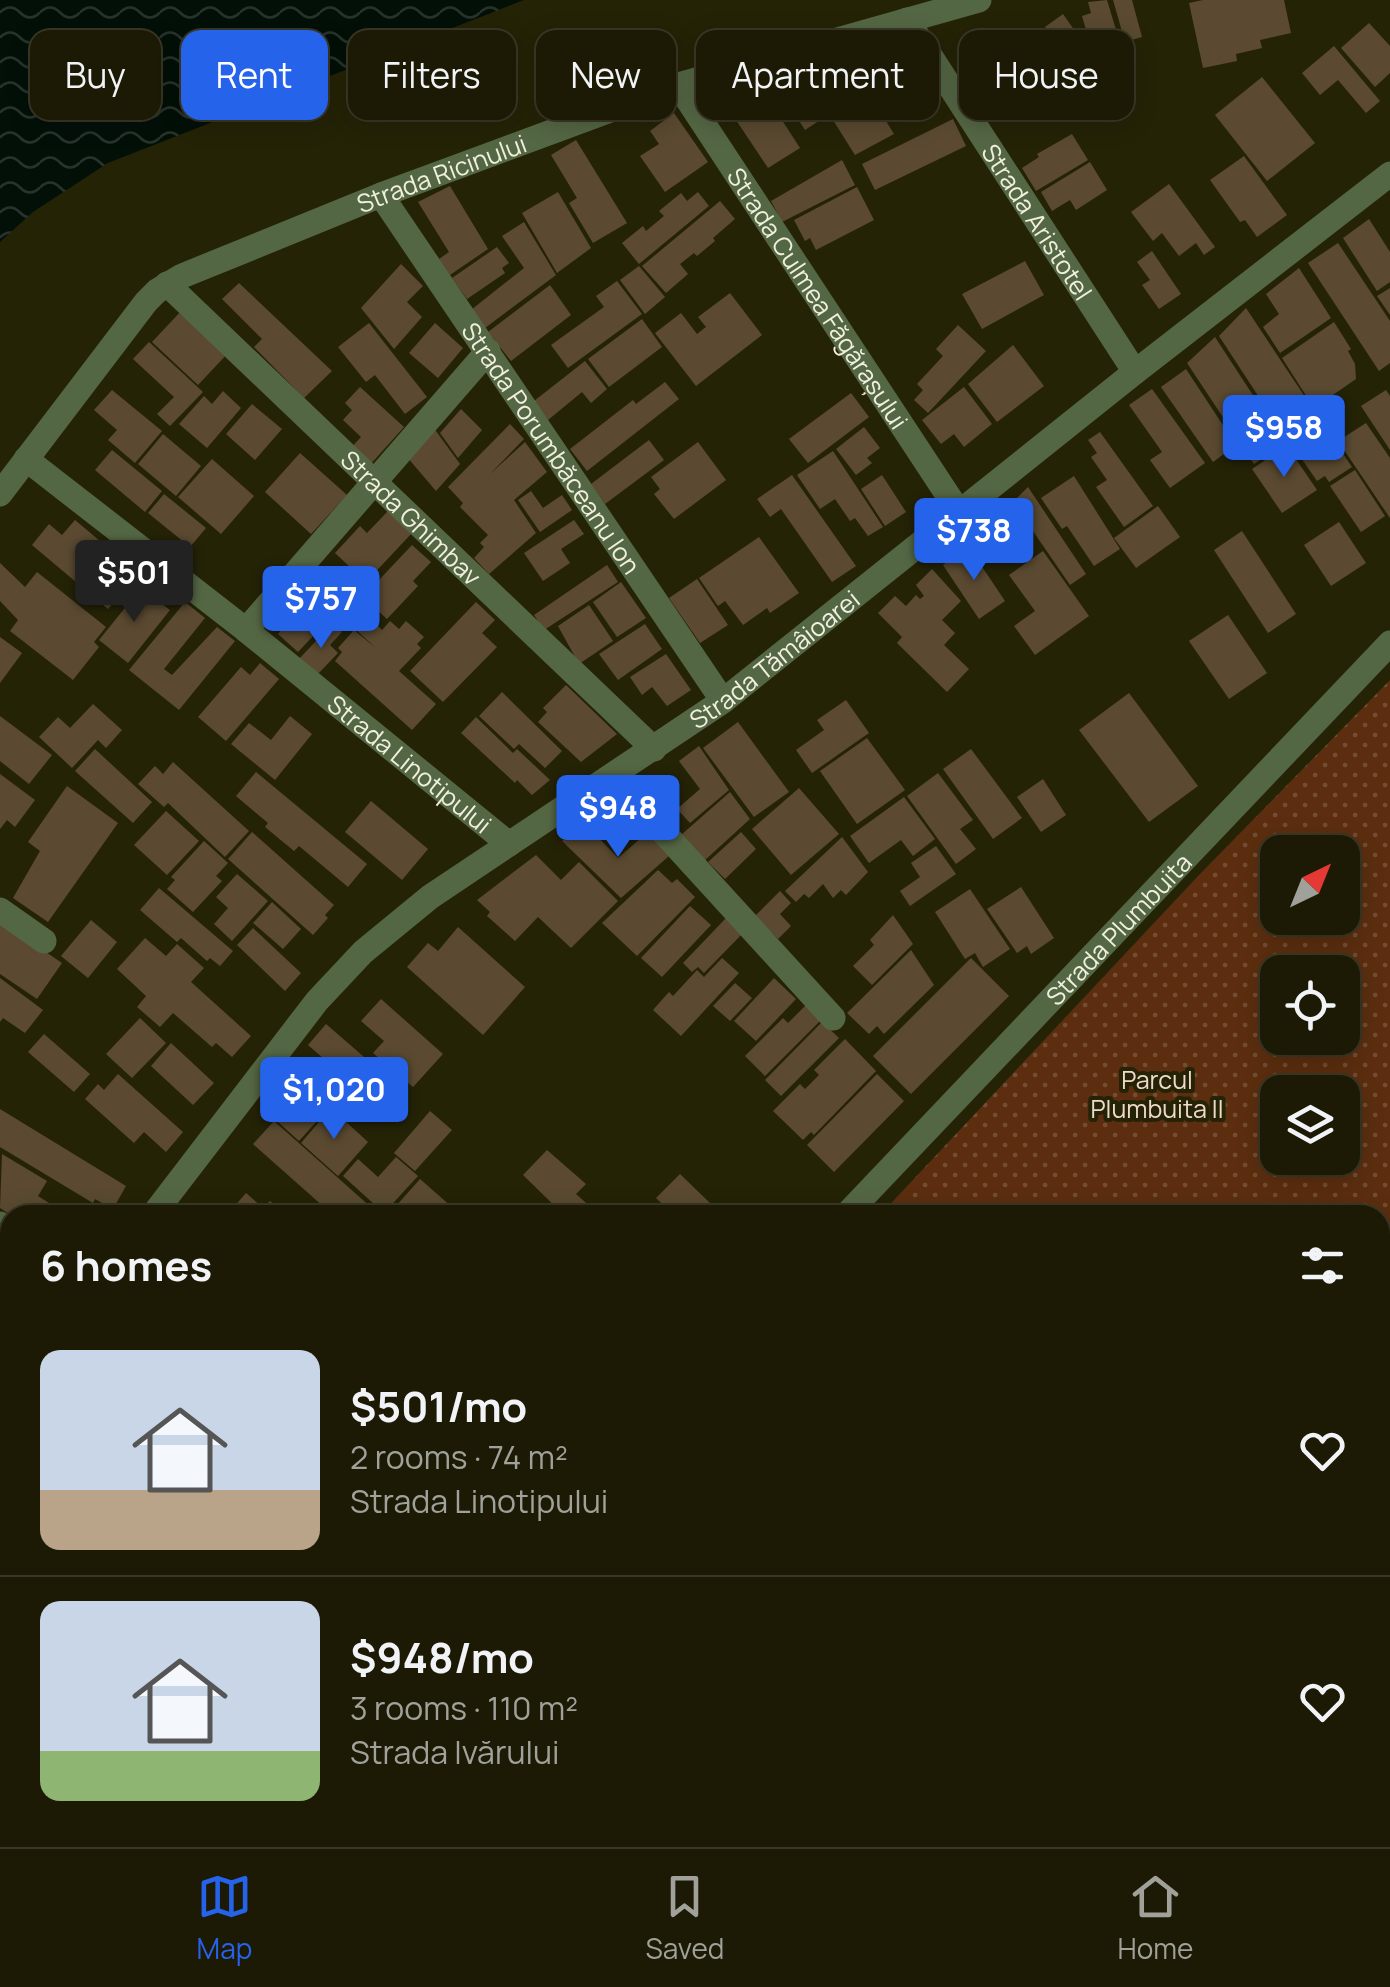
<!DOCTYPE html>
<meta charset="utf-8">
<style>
:root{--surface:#1c1a04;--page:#25230e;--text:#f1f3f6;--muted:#a0a19a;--line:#3a3826;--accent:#2563eb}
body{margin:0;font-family:Manrope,sans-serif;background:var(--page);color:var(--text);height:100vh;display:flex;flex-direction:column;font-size:38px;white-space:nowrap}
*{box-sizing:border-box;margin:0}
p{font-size:32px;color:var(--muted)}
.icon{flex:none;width:55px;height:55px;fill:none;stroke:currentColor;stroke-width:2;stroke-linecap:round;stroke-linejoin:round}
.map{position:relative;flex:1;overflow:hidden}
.side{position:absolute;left:0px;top:1205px;width:1390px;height:642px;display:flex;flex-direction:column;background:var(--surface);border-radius:30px 30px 0 0;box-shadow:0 5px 25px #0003,0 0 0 2px var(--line)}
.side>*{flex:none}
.guide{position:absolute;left:30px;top:30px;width:1330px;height:90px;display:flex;gap:20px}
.needle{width:65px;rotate:43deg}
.tools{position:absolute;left:1260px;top:835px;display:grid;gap:20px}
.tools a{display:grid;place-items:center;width:100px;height:100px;border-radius:20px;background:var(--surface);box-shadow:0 5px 25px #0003,0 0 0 2px var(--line);font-size:50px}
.price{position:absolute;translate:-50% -85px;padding:0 22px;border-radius:10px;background:var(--accent);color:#fff;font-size:32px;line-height:65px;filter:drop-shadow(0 2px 5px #0008)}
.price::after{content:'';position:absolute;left:50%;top:60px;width:30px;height:22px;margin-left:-15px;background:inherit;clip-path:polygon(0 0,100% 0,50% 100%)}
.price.current{background:#222;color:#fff}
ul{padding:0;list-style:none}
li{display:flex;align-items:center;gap:30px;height:250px;padding:0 40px}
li+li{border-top:2px solid var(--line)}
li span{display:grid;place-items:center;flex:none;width:280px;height:200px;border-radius:20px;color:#555}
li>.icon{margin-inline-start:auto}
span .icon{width:120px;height:120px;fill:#fffc;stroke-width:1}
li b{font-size:42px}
h2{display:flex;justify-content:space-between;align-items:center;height:120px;padding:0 40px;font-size:42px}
.pill{padding:0 35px;border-radius:20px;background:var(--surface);box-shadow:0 5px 25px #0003,0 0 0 2px var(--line);font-size:35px;line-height:90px}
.pill.current{background:var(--accent);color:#fff}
.menu{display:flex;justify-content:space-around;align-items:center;height:140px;border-top:2px solid var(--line);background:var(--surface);font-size:28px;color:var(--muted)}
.menu a{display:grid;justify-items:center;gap:5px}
.menu .current{color:var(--accent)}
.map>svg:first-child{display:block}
.park{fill:url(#park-dots);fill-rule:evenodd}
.water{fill:url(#water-waves)}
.building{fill:#5b4a31}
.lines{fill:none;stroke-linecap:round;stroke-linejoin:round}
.minor{stroke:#546744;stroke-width:25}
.labels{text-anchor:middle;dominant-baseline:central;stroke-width:8;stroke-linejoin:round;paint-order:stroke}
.street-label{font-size:25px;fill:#f1f0df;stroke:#252306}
.park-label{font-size:25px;fill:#f0d9cb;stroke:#252306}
</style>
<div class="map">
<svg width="1390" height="1847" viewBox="0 0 1390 1847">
<defs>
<pattern id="park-dots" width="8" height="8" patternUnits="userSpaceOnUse" patternTransform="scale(2.5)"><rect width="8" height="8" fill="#5c2e0f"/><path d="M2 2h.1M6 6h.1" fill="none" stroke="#744d32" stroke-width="1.8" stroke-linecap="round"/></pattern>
<pattern id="water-waves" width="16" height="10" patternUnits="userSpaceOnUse" patternTransform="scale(2.5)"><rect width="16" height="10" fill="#031008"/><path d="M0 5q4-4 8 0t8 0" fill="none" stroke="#28332c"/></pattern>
</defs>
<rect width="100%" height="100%" fill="#252306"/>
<!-- park -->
<path class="park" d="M 1390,680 L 1390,1847 L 320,1847 L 327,1838 L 1380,1838 L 1380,1215 L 880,1215 L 1199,875 ZM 1278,852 L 1342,852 L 1342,918 L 1278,918 ZM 1278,972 L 1342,972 L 1342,1038 L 1278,1038 ZM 1278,1092 L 1342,1092 L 1342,1158 L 1278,1158 Z"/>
<!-- water -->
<polygon class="water" points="0,0 524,0 108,163 33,212 0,242"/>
<!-- building -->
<g class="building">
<polygon points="1107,0 1120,43 1092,51 1082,16 1091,13 1088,2"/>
<polygon points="1113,0 1132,0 1142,37 1125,42"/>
<polygon points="1203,0 1284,0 1291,33 1260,40 1262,48 1236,54 1237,61 1203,68 1189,3"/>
<polygon points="1063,14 1096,61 1076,74 1045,27"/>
<polygon points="1369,23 1390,46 1390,73 1375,87 1341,48"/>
<polygon points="1004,43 1018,72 969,97 960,81 976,73 973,68 985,62 982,54"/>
<polygon points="1334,46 1380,101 1366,113 1338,80 1320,95 1302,73"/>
<polygon points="843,51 894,134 855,155 814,90 809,93 825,117 805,130 779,89 804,67 818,88 825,83 811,62"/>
<polygon points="1262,77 1315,143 1267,181 1215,115"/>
<polygon points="767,97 800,148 768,168 734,117"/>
<polygon points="674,113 708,162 665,192 640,156 659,144 650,131"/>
<polygon points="953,119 966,146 875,190 862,164"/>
<polygon points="1072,134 1088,160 1036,191 1022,168 1039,157 1037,154"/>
<polygon points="576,140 627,223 593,243 569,203 577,198 551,155"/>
<polygon points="1244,156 1287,215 1257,237 1245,220 1240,222 1210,180"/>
<polygon points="842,160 855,185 782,222 771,201"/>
<polygon points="1090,162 1107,190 1076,210 1070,200 1052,211 1041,192"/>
<polygon points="1169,184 1215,247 1204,255 1196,243 1179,256 1162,233 1153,241 1131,212"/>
<polygon points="450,186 488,249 450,275 439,259 449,252 418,202"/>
<polygon points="857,187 874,220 816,250 810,238 805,241 794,220"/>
<polygon points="558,192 591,248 557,273 522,213"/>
<polygon points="698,192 709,206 639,264 622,243 643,226 646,231 664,216 659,211 681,193 687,201"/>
<polygon points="720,201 735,219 713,238 715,241 697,256 694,253 680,264 688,274 666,293 642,266"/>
<polygon points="1369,219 1390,252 1390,282 1377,291 1343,238"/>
<polygon points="524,222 556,275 485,328 471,310 524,268 502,236"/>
<polygon points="1338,243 1390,321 1390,363 1379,371 1308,263"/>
<polygon points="497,247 509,263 502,268 505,273 467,299 452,278"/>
<polygon points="1152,251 1181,294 1159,309 1142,285 1150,280 1137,262"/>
<polygon points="1025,261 1044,295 982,329 962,294"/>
<polygon points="401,264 423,286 407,302 422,317 394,349 361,308"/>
<polygon points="639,266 665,297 645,314 620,280"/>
<polygon points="1299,268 1331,318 1280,353 1263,327 1279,314 1266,294"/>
<polygon points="617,281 642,314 568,368 551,345 604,307 596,296"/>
<polygon points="239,283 332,371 304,398 254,347 262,339 222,299"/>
<polygon points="550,285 571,315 511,361 488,332"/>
<polygon points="1390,288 1390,315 1377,296"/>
<polygon points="730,293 762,335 696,386 655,333 681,313 697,334 706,327 698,317"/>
<polygon points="1246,308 1317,415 1285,437 1219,336"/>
<polygon points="183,309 229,352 198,385 152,342"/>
<polygon points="642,319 662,347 609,387 588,359"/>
<polygon points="1334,322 1351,349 1348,351 1355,364 1356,379 1314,408 1282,358"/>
<polygon points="369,323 427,397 405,414 375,375 366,382 338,347"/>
<polygon points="435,323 463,348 438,378 409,353"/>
<polygon points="958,325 986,351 928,413 914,400 923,390 917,384 943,356 936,349"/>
<polygon points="1215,337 1284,443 1254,464 1187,363"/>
<polygon points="149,342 203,392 170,426 157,414 174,397 133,359"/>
<polygon points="1013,345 1044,386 997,422 968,384"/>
<polygon points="585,361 607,389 591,403 582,392 548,420 534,401"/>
<polygon points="1186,369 1236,445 1213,462 1161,387"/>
<polygon points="665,382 679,399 587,471 570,449 633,400 636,404"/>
<polygon points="360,387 404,427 369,466 350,449 361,437 343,420 352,410 345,403"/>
<polygon points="964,387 992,424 964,447 954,434 941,444 922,420"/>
<polygon points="1152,389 1205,463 1170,488 1150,460 1162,452 1129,405"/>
<polygon points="112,390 162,431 135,463 108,440 117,430 94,410"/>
<polygon points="1386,390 1390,396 1390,450 1361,406"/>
<polygon points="223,391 241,408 207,448 179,424 204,396 212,404"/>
<polygon points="851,393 869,417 808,463 789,439"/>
<polygon points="252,404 282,429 255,460 226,434"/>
<polygon points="461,409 482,430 458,458 440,433"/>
<polygon points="1366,423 1390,458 1390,518 1338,441"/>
<polygon points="510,424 524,439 490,474 525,442 547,472 514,500 536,533 489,574 474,558 484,547 480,543 488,535 460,507 463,503 448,487"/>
<polygon points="433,427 460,464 436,491 407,457"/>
<polygon points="864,427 880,448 867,458 872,463 856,475 836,449"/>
<polygon points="1326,429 1352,467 1329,482 1325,476 1317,481 1295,449"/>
<polygon points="1100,432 1153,506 1124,527 1096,487 1107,480 1091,457 1097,453 1088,440"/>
<polygon points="163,434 201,466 176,496 138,464"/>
<polygon points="649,440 664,460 605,504 591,484"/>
<polygon points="698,442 726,480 674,519 654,494 660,489 651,477"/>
<polygon points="1287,446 1317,490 1282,513 1252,469"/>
<polygon points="112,450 162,491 145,512 95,470"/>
<polygon points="833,451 883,527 868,536 855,518 850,521 835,499 820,509 797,475"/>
<polygon points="300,453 347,495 311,534 265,492"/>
<polygon points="212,459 254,496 221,534 178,497"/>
<polygon points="1355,470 1385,516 1361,532 1330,486"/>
<polygon points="792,475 856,566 832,582 781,509 770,517 757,499"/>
<polygon points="882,475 906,512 885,526 861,489"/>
<polygon points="1074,476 1120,549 1094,566 1067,526 1062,529 1041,498"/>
<polygon points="1028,487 1086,574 1070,585 1013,502"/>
<polygon points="531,491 543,508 562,495 572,510 540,532 518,500"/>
<polygon points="164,494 206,528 190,547 148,513"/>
<polygon points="1158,506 1180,537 1136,568 1114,538"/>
<polygon points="388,511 412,533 366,582 335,553 360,526 367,533"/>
<polygon points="75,520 100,541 91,553 120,578 118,581 126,588 108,609 32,545 49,524 62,535"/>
<polygon points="574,520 584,534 561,549 570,563 543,581 524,553"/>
<polygon points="1339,522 1366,563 1331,586 1304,545"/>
<polygon points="1242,531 1296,614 1268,633 1214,550"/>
<polygon points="759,537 799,593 770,613 767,608 743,625 725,601 718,606 699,578"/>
<polygon points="412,545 431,562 413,581 418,586 387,619 363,597"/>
<polygon points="968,546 1005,601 979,619 943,565"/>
<polygon points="1043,551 1089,616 1035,655 1014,626 1035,611 1009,575"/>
<polygon points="0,563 25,587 37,572 106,627 94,642 99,647 73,680 10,631 18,620 0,601"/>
<polygon points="607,565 618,582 544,630 534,615"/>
<polygon points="932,569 961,601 942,620 955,633 944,645 969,669 947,692 897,643 902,637 878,613 895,596 906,606 916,595 920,599 924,596 916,585"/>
<polygon points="326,577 350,599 319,633 284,601 305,578"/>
<polygon points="697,579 728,625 700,643 669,598"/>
<polygon points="621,582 646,618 617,637 593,602"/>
<polygon points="141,588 170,610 128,663 99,640"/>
<polygon points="360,600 370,610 366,614 382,630 390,621 399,629 406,621 424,637 417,644 421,648 399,671 436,704 412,730 335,661 342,652 338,648 354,630 376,648 343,618"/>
<polygon points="185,602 205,618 164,669 172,675 217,627 235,641 179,710 129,670"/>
<polygon points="476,602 495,620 482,633 497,647 443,702 410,671"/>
<polygon points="589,605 613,641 579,664 558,626"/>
<polygon points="285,607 315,634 298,652 278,634 283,628 274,619"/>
<polygon points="1228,615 1267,673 1229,699 1189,641"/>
<polygon points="332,624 342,632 330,645 338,653 316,676 299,659"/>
<polygon points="645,624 662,649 618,680 599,654"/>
<polygon points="0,637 22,653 0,683"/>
<polygon points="666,654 691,690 667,706 652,687 642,695 630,677"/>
<polygon points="260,663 279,679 226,741 198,717 241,667 250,675"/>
<polygon points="566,685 617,734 581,762 538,722 547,712 543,708"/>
<polygon points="502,692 562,751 545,768 519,744 514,749 479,716"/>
<polygon points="1129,693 1198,786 1149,822 1079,730"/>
<polygon points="846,700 869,733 812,773 796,750 824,730 817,720"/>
<polygon points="93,704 122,730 106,748 98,740 72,768 39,737 58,717 70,728"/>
<polygon points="0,716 52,755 29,784 0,761"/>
<polygon points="290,716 312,734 275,780 231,744 249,723 271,740"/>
<polygon points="476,717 513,753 517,749 550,780 532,795 517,780 515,783 461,733"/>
<polygon points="738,722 789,792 754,817 703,748"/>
<polygon points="867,738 905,790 857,824 820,771"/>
<polygon points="699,746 729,790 690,823 677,809 700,789 679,761"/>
<polygon points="95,749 152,802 133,823 75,771"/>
<polygon points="971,749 1022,818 993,839 943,769"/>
<polygon points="173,762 249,831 225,857 168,803 164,807 138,784 155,766 163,774"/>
<polygon points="256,772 367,864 348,887 299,846 294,851 265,827 268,823 236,796"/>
<polygon points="938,773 973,820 960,829 976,849 956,864 907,796"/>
<polygon points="0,774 35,800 15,827 7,820 0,829"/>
<polygon points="1043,779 1066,815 1041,832 1017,797"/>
<polygon points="67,786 118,823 48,922 13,898 40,851 28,842"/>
<polygon points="799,788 839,834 791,875 752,829"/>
<polygon points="730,792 750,819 704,861 681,835"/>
<polygon points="904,797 935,839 913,856 901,840 869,863 850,836"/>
<polygon points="371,801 428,849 402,880 345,832"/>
<polygon points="166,811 199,841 167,875 134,845"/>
<polygon points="579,827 590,840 596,835 618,858 648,832 669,856 621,898 562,841"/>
<polygon points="252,832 334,905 325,915 328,918 313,935 228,859"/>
<polygon points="741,832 756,849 725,879 708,862"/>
<polygon points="842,837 868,872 846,895 841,890 833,898 823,884 809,898 804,894 796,902 785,891"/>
<polygon points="204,841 228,863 216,876 222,881 193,912 167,889 175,880 171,877"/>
<polygon points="936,846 956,874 910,906 900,891 920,877 911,863"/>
<polygon points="536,855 561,880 579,862 618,901 571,948 538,917 515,941 487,916 490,912 477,900"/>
<polygon points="658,870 672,883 677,879 695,897 637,956 602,923"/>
<polygon points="237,874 268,901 232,941 214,924 228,908 216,897"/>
<polygon points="1021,887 1054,938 1031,954 1027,946 1017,953 987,909"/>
<polygon points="159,888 233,951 220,966 210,958 207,961 181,938 177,942 140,910"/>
<polygon points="970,889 1010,949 983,967 975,953 965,959 935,912"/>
<polygon points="780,891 791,903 780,914 791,926 778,939 755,916"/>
<polygon points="272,902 301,929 283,949 253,923"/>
<polygon points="690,906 711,925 662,977 641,958"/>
<polygon points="893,915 913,944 872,985 853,966 874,945 870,940"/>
<polygon points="727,917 743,933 704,973 698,967 692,972 683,963"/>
<polygon points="91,920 117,942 88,978 61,956"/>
<polygon points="0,921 62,963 37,999 0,974"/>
<polygon points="458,927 525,987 483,1035 407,967 428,943 438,951"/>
<polygon points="253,928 301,973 285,991 237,945"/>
<polygon points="145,938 166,956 177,944 204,968 191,982 251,1036 232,1057 216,1043 212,1047 173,1013 160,1027 137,1007 146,996 117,969"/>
<polygon points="911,950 934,985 884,1034 877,1026 869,1034 847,1013"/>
<polygon points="722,958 739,973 681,1036 653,1010 669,992 673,996 697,970 704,977"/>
<polygon points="971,958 1009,996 911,1094 873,1056"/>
<polygon points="0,978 43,1010 25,1033 3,1018 0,1022"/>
<polygon points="774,978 796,999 756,1041 734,1021"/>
<polygon points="735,983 752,998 730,1021 713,1006"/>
<polygon points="381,999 443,1054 413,1087 373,1053 384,1041 361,1021"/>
<polygon points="806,1005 821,1020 765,1076 745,1056 783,1018 788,1023"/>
<polygon points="140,1018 166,1043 132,1078 106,1054"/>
<polygon points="822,1022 839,1038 781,1096 765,1080"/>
<polygon points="326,1024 394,1083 376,1104 308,1045"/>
<polygon points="44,1034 90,1074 74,1092 28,1052"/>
<polygon points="845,1039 876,1071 814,1135 811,1132 803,1140 773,1111 800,1084 805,1089 819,1075 814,1070"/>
<polygon points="171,1043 214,1083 193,1105 151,1066"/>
<polygon points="118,1074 183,1132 166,1152 144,1132 134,1143 85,1099 98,1084 104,1090"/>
<polygon points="877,1074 904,1101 834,1172 807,1145"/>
<polygon points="292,1081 326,1111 299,1141 278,1122 290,1109 277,1098"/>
<polygon points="331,1108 368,1142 338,1176 301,1143"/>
<polygon points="0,1109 126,1186 113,1209 95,1199 93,1203 0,1147"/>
<polygon points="430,1111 452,1130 415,1171 394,1153"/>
<polygon points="274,1121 373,1209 367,1215 333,1215 253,1144"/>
<polygon points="547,1150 586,1184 576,1194 594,1210 600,1203 612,1215 564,1215 523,1175"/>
<polygon points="2,1154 47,1181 38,1196 49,1203 42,1215 11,1215 0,1208"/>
<polygon points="396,1157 418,1176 384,1213 343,1176 358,1159 378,1177"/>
<polygon points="680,1174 713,1206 704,1215 674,1215 656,1198"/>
<polygon points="420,1179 461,1215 388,1215"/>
<polygon points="246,1193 263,1208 270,1201 286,1215 227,1215"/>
<polygon points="0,1236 10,1242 10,1302 0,1297"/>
<polygon points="0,1308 10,1314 10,1350 0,1344"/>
<polygon points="0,1459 10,1467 10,1505 3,1500 0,1503"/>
<polygon points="0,1569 10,1577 10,1621 0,1614"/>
<polygon points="0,1638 10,1645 10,1677 0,1670"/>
<polygon points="2,1684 10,1691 10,1732 0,1723"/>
<polygon points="0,1731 10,1739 10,1799 0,1811"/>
<polygon points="82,1838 144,1838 156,1847 74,1847"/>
<polygon points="175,1838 243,1838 235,1847 179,1847 172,1841"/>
</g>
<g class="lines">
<!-- minor -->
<g class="minor">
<path id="s1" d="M 907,20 L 1135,372"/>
<path id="s2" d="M 678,85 L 959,512"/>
<path id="s3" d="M 381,195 L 723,701"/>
<path id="s4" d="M 167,284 L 654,749"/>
<path id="s5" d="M 26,459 L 246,630 L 509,844"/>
<path id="s6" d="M 0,494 L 146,302 L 157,291 L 182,276 L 381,195 L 678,85 L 979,0"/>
<polyline points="246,630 488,351"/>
<polyline points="613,777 833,1018"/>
<polyline points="0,910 44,941"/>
<path id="s7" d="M 153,1215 L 317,1001 L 363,952 L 430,897 L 723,701 L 1135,372 L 1390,174"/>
<path id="s8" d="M 846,1215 L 1390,643"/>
<polyline points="0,1224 10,1229"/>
<polyline points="0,1419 10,1406"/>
<polyline points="292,1847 298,1838"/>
</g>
</g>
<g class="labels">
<!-- street labels -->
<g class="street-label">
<text stroke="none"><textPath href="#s6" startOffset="565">Strada Ricinului</textPath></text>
<text stroke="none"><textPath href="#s1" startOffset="240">Strada Aristotel</textPath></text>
<text stroke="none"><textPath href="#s2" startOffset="255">Strada Culmea Făgărașului</textPath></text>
<text stroke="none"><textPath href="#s3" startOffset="305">Strada Porumbăceanu Ion</textPath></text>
<text stroke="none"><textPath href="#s4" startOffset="338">Strada Ghimbav</textPath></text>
<text stroke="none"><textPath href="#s7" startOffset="842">Strada Tămâioarei</textPath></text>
<text stroke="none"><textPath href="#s5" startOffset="490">Strada Linotipului</textPath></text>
<text stroke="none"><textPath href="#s8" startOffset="395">Strada Plumbuita</textPath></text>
</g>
<!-- park labels -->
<g class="park-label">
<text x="1157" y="1079">Parcul<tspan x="1157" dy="29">Plumbuita II</tspan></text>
</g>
</g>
</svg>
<div class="tools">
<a><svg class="needle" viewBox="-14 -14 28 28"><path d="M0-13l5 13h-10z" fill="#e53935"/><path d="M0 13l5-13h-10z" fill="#a0a19a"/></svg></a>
<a><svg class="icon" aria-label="locate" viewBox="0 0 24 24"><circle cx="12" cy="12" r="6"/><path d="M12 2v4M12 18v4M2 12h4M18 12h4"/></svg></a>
<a><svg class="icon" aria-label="layers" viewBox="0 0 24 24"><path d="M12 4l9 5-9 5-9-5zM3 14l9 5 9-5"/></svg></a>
</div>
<b class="price" style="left:1284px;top:480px">$958</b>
<b class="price" style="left:974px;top:583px">$738</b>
<b class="price current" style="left:134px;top:625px">$501</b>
<b class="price" style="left:321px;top:651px">$757</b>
<b class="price" style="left:618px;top:860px">$948</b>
<b class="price" style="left:334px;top:1142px">$1,020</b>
<div class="guide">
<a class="pill">Buy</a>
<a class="pill current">Rent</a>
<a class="pill">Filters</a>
<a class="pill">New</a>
<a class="pill">Apartment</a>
<a class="pill">House</a>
</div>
<section class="side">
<h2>6 homes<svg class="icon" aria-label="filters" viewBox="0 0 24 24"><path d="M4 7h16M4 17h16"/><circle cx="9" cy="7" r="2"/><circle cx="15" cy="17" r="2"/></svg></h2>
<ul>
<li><span style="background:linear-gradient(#c9d6e8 70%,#b9a48a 0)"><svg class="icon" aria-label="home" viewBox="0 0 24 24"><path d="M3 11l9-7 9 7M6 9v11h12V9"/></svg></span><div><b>$501/mo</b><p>2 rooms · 74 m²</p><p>Strada Linotipului</p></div><svg class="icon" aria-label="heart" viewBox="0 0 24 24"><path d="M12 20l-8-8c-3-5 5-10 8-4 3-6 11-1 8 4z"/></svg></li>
<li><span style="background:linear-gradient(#c9d6e8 75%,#8fb573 0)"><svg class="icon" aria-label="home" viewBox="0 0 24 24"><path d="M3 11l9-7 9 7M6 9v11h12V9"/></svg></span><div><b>$948/mo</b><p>3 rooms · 110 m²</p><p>Strada Ivărului</p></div><svg class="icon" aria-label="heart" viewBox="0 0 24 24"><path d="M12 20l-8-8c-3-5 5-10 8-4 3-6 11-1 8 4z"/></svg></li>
</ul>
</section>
</div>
<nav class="menu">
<a class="current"><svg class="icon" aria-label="map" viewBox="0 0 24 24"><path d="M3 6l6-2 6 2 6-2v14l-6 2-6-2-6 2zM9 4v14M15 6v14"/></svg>Map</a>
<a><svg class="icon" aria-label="saved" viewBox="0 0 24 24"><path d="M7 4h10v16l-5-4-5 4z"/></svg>Saved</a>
<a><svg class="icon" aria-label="home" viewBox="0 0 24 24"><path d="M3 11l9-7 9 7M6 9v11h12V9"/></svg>Home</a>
</nav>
